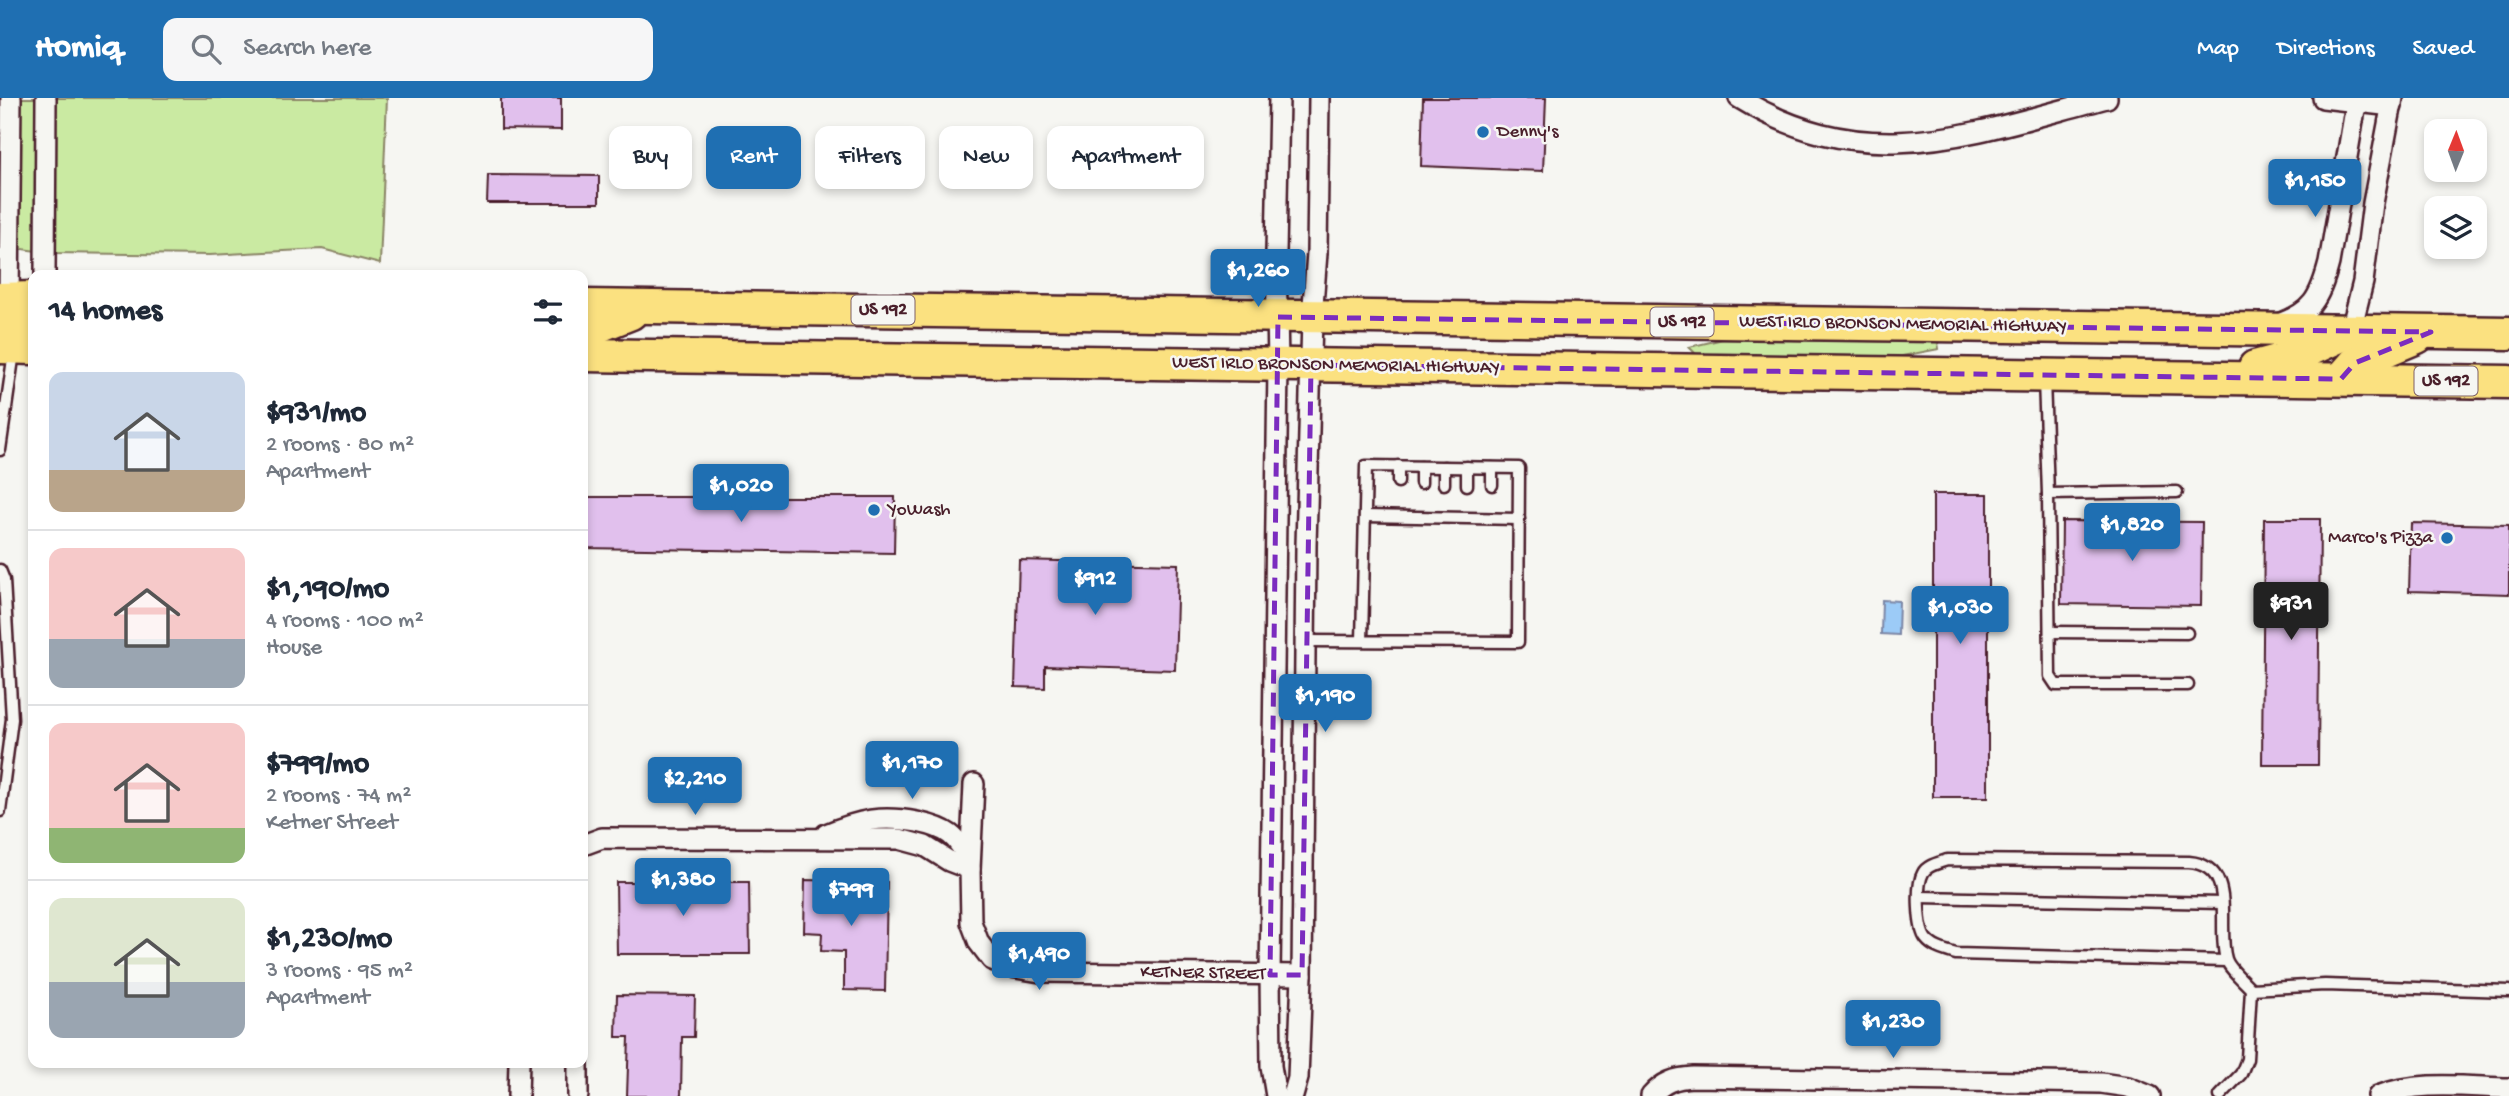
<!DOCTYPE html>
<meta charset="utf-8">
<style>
:root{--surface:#fff;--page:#f6f6f7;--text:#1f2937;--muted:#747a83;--line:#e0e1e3;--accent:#1f6fb2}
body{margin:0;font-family:"Gochi Hand",sans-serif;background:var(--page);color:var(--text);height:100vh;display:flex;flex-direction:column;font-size:26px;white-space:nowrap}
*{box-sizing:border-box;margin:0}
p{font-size:23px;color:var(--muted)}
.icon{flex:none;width:38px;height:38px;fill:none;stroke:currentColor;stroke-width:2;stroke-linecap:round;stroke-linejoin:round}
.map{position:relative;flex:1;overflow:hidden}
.side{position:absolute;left:28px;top:172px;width:560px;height:798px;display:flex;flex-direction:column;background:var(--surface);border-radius:14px;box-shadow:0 4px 10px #0003}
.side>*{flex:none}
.banner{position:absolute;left:609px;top:28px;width:665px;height:63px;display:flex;gap:14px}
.needle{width:46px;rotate:1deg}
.fabs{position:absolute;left:2424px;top:21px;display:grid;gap:14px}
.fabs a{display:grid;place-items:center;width:63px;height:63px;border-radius:14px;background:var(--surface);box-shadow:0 4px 10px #0003;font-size:35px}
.price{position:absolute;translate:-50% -60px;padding:0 16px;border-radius:7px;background:var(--accent);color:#fff;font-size:23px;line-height:46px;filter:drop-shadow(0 2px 4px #0008)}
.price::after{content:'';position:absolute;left:50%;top:42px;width:21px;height:16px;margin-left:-10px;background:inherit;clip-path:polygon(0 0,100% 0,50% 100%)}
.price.current{background:#222;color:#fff}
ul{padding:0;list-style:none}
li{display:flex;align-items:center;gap:21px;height:175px;padding:0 21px}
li+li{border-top:2px solid var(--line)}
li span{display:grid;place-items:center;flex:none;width:196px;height:140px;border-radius:14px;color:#555}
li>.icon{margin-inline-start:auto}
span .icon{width:84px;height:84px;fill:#fffc;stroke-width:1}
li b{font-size:30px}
h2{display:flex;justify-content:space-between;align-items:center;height:84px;padding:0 21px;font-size:30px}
.pill{padding:0 24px;border-radius:14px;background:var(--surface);box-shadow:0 4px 10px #0003;font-size:24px;line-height:63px}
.pill.current{background:var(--accent);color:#fff}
header{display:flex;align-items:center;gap:42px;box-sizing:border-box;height:98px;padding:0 35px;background:var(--accent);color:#fff}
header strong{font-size:33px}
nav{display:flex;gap:38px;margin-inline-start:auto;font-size:24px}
.search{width:490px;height:63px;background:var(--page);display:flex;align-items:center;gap:18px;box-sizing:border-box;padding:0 24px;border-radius:14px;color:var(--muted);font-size:26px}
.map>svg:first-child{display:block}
.green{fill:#caeaa2;stroke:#8a8466;stroke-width:2}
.water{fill:#9ccbf7;stroke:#7b86a5;stroke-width:2}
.building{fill:#e1c0ed;stroke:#4a1f2b;stroke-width:2}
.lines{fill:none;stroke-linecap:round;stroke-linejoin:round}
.service-casing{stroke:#4a1f2b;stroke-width:15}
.minor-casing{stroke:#4a1f2b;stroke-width:24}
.trunk-casing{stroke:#4a1f2b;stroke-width:37}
.service{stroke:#f6f6f2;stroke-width:10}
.minor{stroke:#f6f6f2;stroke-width:19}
.trunk{stroke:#fbe180;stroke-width:32}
.marked{fill:none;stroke:#7b2cbf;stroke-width:5;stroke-dasharray:14 9;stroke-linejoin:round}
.poi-dot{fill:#1f6fb2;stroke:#f6f6f2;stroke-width:2.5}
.labels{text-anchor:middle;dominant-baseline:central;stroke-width:5;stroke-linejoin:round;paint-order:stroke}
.shield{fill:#f6f6f2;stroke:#7e6067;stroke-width:2}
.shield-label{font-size:18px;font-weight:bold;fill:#4a1f2b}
.poi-label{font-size:19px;fill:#4a1f2b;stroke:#f6f6f2;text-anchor:start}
.street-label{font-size:19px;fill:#4a1f2b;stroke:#f6f6f2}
</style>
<header>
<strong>Homiq</strong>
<div class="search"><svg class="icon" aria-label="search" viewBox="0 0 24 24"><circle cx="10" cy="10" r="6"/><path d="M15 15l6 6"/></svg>Search here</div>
<nav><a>Map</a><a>Directions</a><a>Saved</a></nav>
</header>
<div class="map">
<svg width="2509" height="998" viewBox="0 0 2509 998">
<rect width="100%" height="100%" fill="#f6f6f2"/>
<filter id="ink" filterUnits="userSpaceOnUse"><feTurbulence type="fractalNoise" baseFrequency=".0143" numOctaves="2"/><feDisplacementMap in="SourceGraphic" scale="14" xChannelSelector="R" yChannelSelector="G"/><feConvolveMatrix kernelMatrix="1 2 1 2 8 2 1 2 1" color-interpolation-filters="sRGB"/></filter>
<g filter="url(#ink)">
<!-- green -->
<g class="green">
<polygon points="0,0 387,0 380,166 322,151 210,157 51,155 0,148"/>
<polygon points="1723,241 1938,244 1939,251 1897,259 1697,257 1689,249"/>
</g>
<!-- water -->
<polygon class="water" points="1882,502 1899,503 1898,537 1881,536"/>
<!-- building -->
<g class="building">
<polygon points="501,0 561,0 561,32 501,31"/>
<polygon points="1423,0 1546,0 1543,73 1421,68"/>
<polygon points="488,77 599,78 599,105 487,105"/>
<rect x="1933" y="396" width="55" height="303"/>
<polygon points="584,399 895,399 894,455 583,450"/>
<polygon points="2264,421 2320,421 2318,667 2262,667"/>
<polygon points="2062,423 2202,424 2201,508 2061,506"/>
<polygon points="2411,425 2509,427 2509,496 2409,493"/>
<polygon points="1019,462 1178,466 1175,572 1045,568 1045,590 1015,589"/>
<polygon points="805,782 887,784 885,893 844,892 844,854 821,853 822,835 804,834"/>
<polygon points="616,784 749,784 750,856 617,856"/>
<polygon points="617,897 695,898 694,939 682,939 681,998 627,998 629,939 616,939"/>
</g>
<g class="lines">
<defs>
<g id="service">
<polyline points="2044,281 2048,396 2177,394"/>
<polyline points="0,352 14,254"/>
<polyline points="1398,368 1398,384"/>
<polyline points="1421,385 1421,369"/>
<polyline points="1444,386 1444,369"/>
<polyline points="1467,387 1467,369"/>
<polyline points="1492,387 1492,370"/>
<polyline points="2048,396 2050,578 2056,587 2188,587"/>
<polyline points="1365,418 1519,421"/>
<polyline points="0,472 4,482 12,621 0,713"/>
<polyline points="2050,534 2187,535"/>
<polyline points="1305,543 1518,544 1519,370 1366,368 1362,543"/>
<polyline points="1920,799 2222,805"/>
<polyline points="2251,891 2325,887 2509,893"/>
<path d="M 2220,998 L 2241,976 L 2247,961 L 2251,891 C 2244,883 2229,871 2226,861 C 2216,829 2239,768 2189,764 L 1947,762 C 1939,765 1927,767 1923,775 C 1916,787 1918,831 1926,841 C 1933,850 1946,853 1956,856 L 2226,863"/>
</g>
<g id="minor">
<path d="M 1739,0 C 1867,79 1975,34 2107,0"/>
<polyline points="2323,0 2392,8"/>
<polyline points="45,177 46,0"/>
<polyline points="9,201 11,0"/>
<path d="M 2276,227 C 2312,215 2320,200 2329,165 L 2357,0"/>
<polyline points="2351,232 2363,184 2373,105 2393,0"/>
<polyline points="974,686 970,771 971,824 979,845 992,862 1010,869 1040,874 1302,877"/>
<path d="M 826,736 C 860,722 881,717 917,724 C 946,730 959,737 969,766"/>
<polyline points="583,747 602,740 899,741 925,748 949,763 970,771"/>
<polyline points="518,998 519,964"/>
<polyline points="578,998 578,964"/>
<polyline points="1276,998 1271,968 1270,877 1278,267 1276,155 1279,0"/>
<polyline points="1293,998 1298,980 1302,877 1306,448 1312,220 1317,155 1319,0"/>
<path d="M 1651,998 C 1663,984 1675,980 1693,979 L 2101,985 L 2128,989 L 2150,998"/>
<path d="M 2378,998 C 2418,982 2467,989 2509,990"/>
</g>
<g id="trunk">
<polyline points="0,201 33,200"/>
<polyline points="583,208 2509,235"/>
<polyline points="0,229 27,223 33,219"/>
<polyline points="583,234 631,215"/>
<polyline points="0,249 33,250"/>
<polyline points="583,257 2509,284"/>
<polyline points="2255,269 2296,258 2344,236"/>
<polyline points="2341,281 2355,265 2417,239"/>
</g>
</defs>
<!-- service casing -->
<use href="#service" class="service-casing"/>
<!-- minor casing -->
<use href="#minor" class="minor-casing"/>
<!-- trunk casing -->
<use href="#trunk" class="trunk-casing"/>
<!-- service -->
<use href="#service" class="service"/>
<!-- minor -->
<use href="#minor" class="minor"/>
<!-- trunk -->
<use href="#trunk" class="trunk"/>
</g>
</g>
<!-- marked area -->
<path class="marked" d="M 1278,219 L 2431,234 L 2355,265 L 2341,281 L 1311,267 L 1302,877 L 1270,877 Z"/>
<!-- markers -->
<g class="poi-dot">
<circle cx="1483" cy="34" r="7"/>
<circle cx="874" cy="412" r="7"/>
<circle cx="2447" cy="440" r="7"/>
</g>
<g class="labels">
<!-- shield labels -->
<g class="shield">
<rect x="851.5" y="197.5" width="63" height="29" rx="5"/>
<rect x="1650.5" y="209.5" width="63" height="29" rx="5"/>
<rect x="2414.5" y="268.5" width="63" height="29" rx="5"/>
</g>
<g class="shield-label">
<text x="883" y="212">US 192</text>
<text x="1682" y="224">US 192</text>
<text x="2446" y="283">US 192</text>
</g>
<!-- poi labels -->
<g class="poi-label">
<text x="1497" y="34">Denny's</text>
<text x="888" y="412">YoWash</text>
<text x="2433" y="440" text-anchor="end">Marco's Pizza</text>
</g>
<!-- street labels -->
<g class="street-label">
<text transform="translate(1903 227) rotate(1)">WEST IRLO BRONSON MEMORIAL HIGHWAY</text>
<text transform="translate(1336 268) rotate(1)">WEST IRLO BRONSON MEMORIAL HIGHWAY</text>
<text transform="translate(1203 876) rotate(1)">KETNER STREET</text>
</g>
</g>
</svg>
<div class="fabs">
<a><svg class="needle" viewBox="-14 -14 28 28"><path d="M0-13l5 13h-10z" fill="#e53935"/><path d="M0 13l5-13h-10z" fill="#747a83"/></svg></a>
<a><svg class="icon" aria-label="layers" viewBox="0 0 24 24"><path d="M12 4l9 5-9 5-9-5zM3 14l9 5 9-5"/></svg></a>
</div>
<b class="price" style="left:2315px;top:121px">$1,150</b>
<b class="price" style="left:1258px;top:211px">$1,260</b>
<b class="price" style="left:741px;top:426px">$1,020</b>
<b class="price" style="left:2132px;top:465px">$1,820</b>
<b class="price" style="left:1095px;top:519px">$912</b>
<b class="price current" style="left:2291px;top:544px">$931</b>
<b class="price" style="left:1960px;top:548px">$1,030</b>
<b class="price" style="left:1325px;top:636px">$1,190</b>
<b class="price" style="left:912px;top:703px">$1,170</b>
<b class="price" style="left:695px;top:719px">$2,210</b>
<b class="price" style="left:683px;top:820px">$1,380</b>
<b class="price" style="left:851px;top:830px">$799</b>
<b class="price" style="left:1039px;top:894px">$1,490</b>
<b class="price" style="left:1893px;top:962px">$1,230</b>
<div class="banner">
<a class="pill">Buy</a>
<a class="pill current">Rent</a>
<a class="pill">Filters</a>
<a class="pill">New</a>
<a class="pill">Apartment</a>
</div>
<section class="side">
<h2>14 homes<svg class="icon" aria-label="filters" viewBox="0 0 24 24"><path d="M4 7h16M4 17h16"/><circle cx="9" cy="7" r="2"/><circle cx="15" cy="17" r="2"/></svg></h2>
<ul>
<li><span style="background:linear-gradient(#c9d6e8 70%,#b9a48a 0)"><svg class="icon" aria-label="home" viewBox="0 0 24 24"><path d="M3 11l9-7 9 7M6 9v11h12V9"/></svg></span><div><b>$931/mo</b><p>2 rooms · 80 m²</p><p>Apartment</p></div></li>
<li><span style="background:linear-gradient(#f6c9c9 65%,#9aa5b1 0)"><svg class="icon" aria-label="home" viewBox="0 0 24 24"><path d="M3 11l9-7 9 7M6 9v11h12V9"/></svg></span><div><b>$1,190/mo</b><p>4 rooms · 100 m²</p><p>House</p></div></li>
<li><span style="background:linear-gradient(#f6c9c9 75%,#8fb573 0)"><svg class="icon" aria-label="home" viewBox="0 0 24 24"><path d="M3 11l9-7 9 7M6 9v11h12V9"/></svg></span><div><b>$799/mo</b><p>2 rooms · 74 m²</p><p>Ketner Street</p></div></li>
<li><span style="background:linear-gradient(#dfe7d0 60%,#9aa5b1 0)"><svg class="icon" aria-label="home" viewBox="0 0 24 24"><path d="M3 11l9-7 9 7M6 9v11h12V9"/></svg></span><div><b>$1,230/mo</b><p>3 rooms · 95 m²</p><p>Apartment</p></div></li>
</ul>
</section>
</div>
